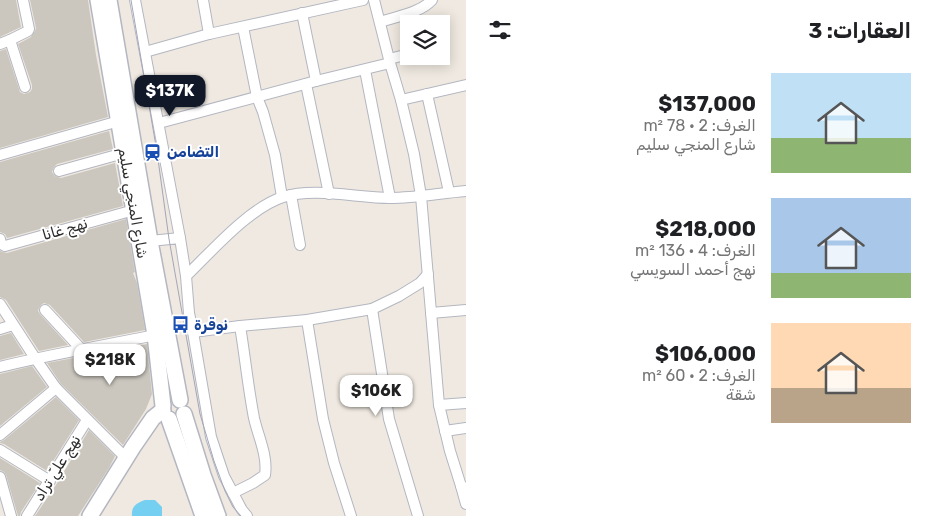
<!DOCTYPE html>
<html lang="ar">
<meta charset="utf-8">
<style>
:root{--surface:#fff;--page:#f6f6f6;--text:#202124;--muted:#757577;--accent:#111827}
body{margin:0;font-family:Rubik,Cairo,sans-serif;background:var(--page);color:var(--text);direction:rtl;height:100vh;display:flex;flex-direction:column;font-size:19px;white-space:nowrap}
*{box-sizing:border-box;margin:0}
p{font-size:16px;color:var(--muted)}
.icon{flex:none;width:28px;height:28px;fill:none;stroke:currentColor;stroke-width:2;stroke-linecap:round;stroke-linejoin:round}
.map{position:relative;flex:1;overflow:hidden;direction:ltr}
.drawer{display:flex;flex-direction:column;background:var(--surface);width:465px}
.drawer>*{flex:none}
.controls{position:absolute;left:400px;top:15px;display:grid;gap:10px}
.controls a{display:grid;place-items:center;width:50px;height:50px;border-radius:0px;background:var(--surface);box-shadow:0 2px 12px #0003;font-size:25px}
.price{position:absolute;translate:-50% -42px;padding:0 11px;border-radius:10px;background:#fff;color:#222;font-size:16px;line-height:32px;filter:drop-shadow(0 1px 2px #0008)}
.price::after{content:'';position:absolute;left:50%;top:30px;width:15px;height:11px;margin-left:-8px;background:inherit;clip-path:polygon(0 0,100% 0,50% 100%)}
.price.active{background:var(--accent);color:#fff}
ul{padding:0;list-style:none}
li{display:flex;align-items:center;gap:15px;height:125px;padding:0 20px}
li span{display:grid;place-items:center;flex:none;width:140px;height:100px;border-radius:0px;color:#555}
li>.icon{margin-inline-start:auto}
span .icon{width:60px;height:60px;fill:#fffc;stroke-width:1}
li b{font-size:21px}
h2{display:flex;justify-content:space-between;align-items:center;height:60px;padding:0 20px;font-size:21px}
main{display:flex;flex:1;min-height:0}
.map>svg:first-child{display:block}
.water{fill:#75cff0}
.building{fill:#cbc7bf}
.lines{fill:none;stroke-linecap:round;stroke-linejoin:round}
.street-casing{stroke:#b4b7c1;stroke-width:12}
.secondary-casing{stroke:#b4b7c1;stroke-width:18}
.street{stroke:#fff;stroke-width:10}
.secondary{stroke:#fff;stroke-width:15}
.tram{stroke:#a3a6b8;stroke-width:1}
.labels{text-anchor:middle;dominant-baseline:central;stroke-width:4;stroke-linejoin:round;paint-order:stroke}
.transit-label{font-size:15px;font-weight:bold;fill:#164399;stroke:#fff;text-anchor:start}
.street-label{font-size:15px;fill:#2e2e2e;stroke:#fff}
</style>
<main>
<section class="drawer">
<h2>العقارات: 3<svg class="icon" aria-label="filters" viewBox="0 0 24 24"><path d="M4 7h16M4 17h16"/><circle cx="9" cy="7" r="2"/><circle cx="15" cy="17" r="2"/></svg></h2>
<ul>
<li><span style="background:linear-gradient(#bfe0f5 65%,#8fb573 0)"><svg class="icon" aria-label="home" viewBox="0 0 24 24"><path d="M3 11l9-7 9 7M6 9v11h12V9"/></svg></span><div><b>$137,000</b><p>الغرف: 2 · 78 m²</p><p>شارع المنجي سليم</p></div></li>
<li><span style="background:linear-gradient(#a9c7e8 75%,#8fb573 0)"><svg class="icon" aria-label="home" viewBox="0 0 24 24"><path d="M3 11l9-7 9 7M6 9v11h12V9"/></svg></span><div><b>$218,000</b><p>الغرف: 4 · 136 m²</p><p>نهج أحمد السويسي</p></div></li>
<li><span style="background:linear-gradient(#ffd9b3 65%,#b9a48a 0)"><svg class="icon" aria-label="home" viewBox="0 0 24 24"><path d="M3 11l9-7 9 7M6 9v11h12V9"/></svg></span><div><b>$106,000</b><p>الغرف: 2 · 60 m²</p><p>شقة</p></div></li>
</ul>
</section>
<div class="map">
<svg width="466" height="516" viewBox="0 0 466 516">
<rect width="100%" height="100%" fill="#efe9e1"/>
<!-- water -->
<path class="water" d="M 145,500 L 155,500 L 162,507 L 162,516 L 132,516 C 131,506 137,503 145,500 Z"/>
<!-- building -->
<g class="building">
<polygon points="0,0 16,0 21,27 0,37"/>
<polygon points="30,0 88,0 96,55 108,117 0,148 0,51 6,49 20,92 24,94 30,92 32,89 32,85 18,44 31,37 35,31 36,28"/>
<polygon points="109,131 113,149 57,164 54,167 52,172 55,176 61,178 115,163 123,206 7,238 5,234 0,232 0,162"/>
<polygon points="126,219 135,272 133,273 137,283 145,330 84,342 50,305 44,303 41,305 39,308 38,311 40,314 68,345 39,351 6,300 0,297 0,251 7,253"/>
<polygon points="11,333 24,354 0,360 0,336"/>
<polygon points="147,344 152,394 146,409 123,445 61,384 47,363"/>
<polygon points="32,366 47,387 0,426 0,374"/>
<polygon points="56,397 79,420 47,471 4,444 0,443 0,442 4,440"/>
<polygon points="89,430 115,456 109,468 78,516 35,516 56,485"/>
<polygon points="0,458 40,483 21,512 20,516 18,516 6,475 4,472 0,470"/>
</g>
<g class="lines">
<defs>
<g id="street">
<polyline points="135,0 180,238"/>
<polyline points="203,0 209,34"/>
<polyline points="374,0 390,63 401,100 414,154 421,196 439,405 450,451 461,486 466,488"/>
<polyline points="302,13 316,81"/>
<path d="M 380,22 C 398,16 420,13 432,0"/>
<polyline points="243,27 257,97 263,112 275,155 282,197"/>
<polyline points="10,40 28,31 29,29 23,0"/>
<polyline points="0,44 10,40 25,87"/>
<polyline points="441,45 443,45"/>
<polyline points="145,52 209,34 363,0"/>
<polyline points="389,59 409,54"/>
<polyline points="365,70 390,198"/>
<polyline points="306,84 329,194"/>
<polyline points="427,94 449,192"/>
<polyline points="401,100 466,85"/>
<polyline points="159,123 316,81 390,63"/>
<polyline points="0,155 119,121"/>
<polyline points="59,171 124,153"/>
<polyline points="291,195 300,245"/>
<polyline points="0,239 1,244 5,246 134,210"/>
<polyline points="150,241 180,238 186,276 189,313 193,332 240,326 307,320 372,309 399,296 420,283 428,274"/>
<path d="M 186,276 C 212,251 249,208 283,197 C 315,187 357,198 390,198 C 415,198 441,193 466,191"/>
<polyline points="0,304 35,358 56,388 126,458"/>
<polyline points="372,309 389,419 418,516"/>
<polyline points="45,310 82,350"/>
<polyline points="431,313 466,310"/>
<polyline points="307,320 323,419 334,463 351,516"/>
<polyline points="0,329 13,325"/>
<polyline points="193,332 211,437 224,476 242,510 247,516"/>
<path d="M 0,367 C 51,354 103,346 155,335"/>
<polyline points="439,405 466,403"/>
<polyline points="445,431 466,428"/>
<polyline points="0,435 56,388"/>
<polyline points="0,450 50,481"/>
<polyline points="0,477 11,516"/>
<polyline points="461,486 466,504"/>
<path d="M 233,493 L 253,483 L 265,475 C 268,456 258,436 254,418 C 248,387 245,356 240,326"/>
<polyline points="27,516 87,420"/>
</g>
<g id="secondary">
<polyline points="98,0 155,335 163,406"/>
<polyline points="109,0 150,241 180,400"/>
<polyline points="184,414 203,475 218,516"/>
<polyline points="169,419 203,516"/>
<polyline points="90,516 133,447 153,418 163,410"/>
</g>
</defs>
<!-- street casing -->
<use href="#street" class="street-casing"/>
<!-- secondary casing -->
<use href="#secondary" class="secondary-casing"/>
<!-- street -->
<use href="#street" class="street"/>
<!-- secondary -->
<use href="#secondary" class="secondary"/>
<!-- tram -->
<polyline class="tram" points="131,0 157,152 169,239 200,414 214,461 225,491 233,507 241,516"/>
</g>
<!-- icons -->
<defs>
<symbol id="station-bare" viewBox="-9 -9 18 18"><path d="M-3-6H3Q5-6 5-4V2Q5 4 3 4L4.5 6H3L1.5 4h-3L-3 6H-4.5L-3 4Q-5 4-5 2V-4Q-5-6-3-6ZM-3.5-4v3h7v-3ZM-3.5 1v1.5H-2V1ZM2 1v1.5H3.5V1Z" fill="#1a4fb4" stroke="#fff" stroke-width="2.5" paint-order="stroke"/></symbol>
<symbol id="bus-bare" viewBox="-9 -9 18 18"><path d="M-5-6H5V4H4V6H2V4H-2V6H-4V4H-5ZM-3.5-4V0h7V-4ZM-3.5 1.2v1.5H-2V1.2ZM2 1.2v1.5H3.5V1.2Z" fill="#1a4fb4" stroke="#fff" stroke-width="2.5" paint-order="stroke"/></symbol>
</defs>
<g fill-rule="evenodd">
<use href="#station-bare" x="140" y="140" width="25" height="25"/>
<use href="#bus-bare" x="168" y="312" width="25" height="25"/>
</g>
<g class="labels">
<!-- transit labels -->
<g class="transit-label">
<text x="167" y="152">التضامن</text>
<text x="194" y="325">نوقرة</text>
</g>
<!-- street labels -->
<g class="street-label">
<text transform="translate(133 203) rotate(80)">شارع المنجي سليم</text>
<text transform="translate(65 229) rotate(-16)">نهج غانا</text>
<text transform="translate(57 468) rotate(-58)">نهج عليّ تراد</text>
</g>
</g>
</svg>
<div class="controls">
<a><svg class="icon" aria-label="layers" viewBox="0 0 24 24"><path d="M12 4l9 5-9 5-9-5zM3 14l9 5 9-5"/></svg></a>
</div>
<b class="price active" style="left:170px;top:117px">$137K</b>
<b class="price" style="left:110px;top:386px">$218K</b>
<b class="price" style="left:376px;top:417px">$106K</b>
</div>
</main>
